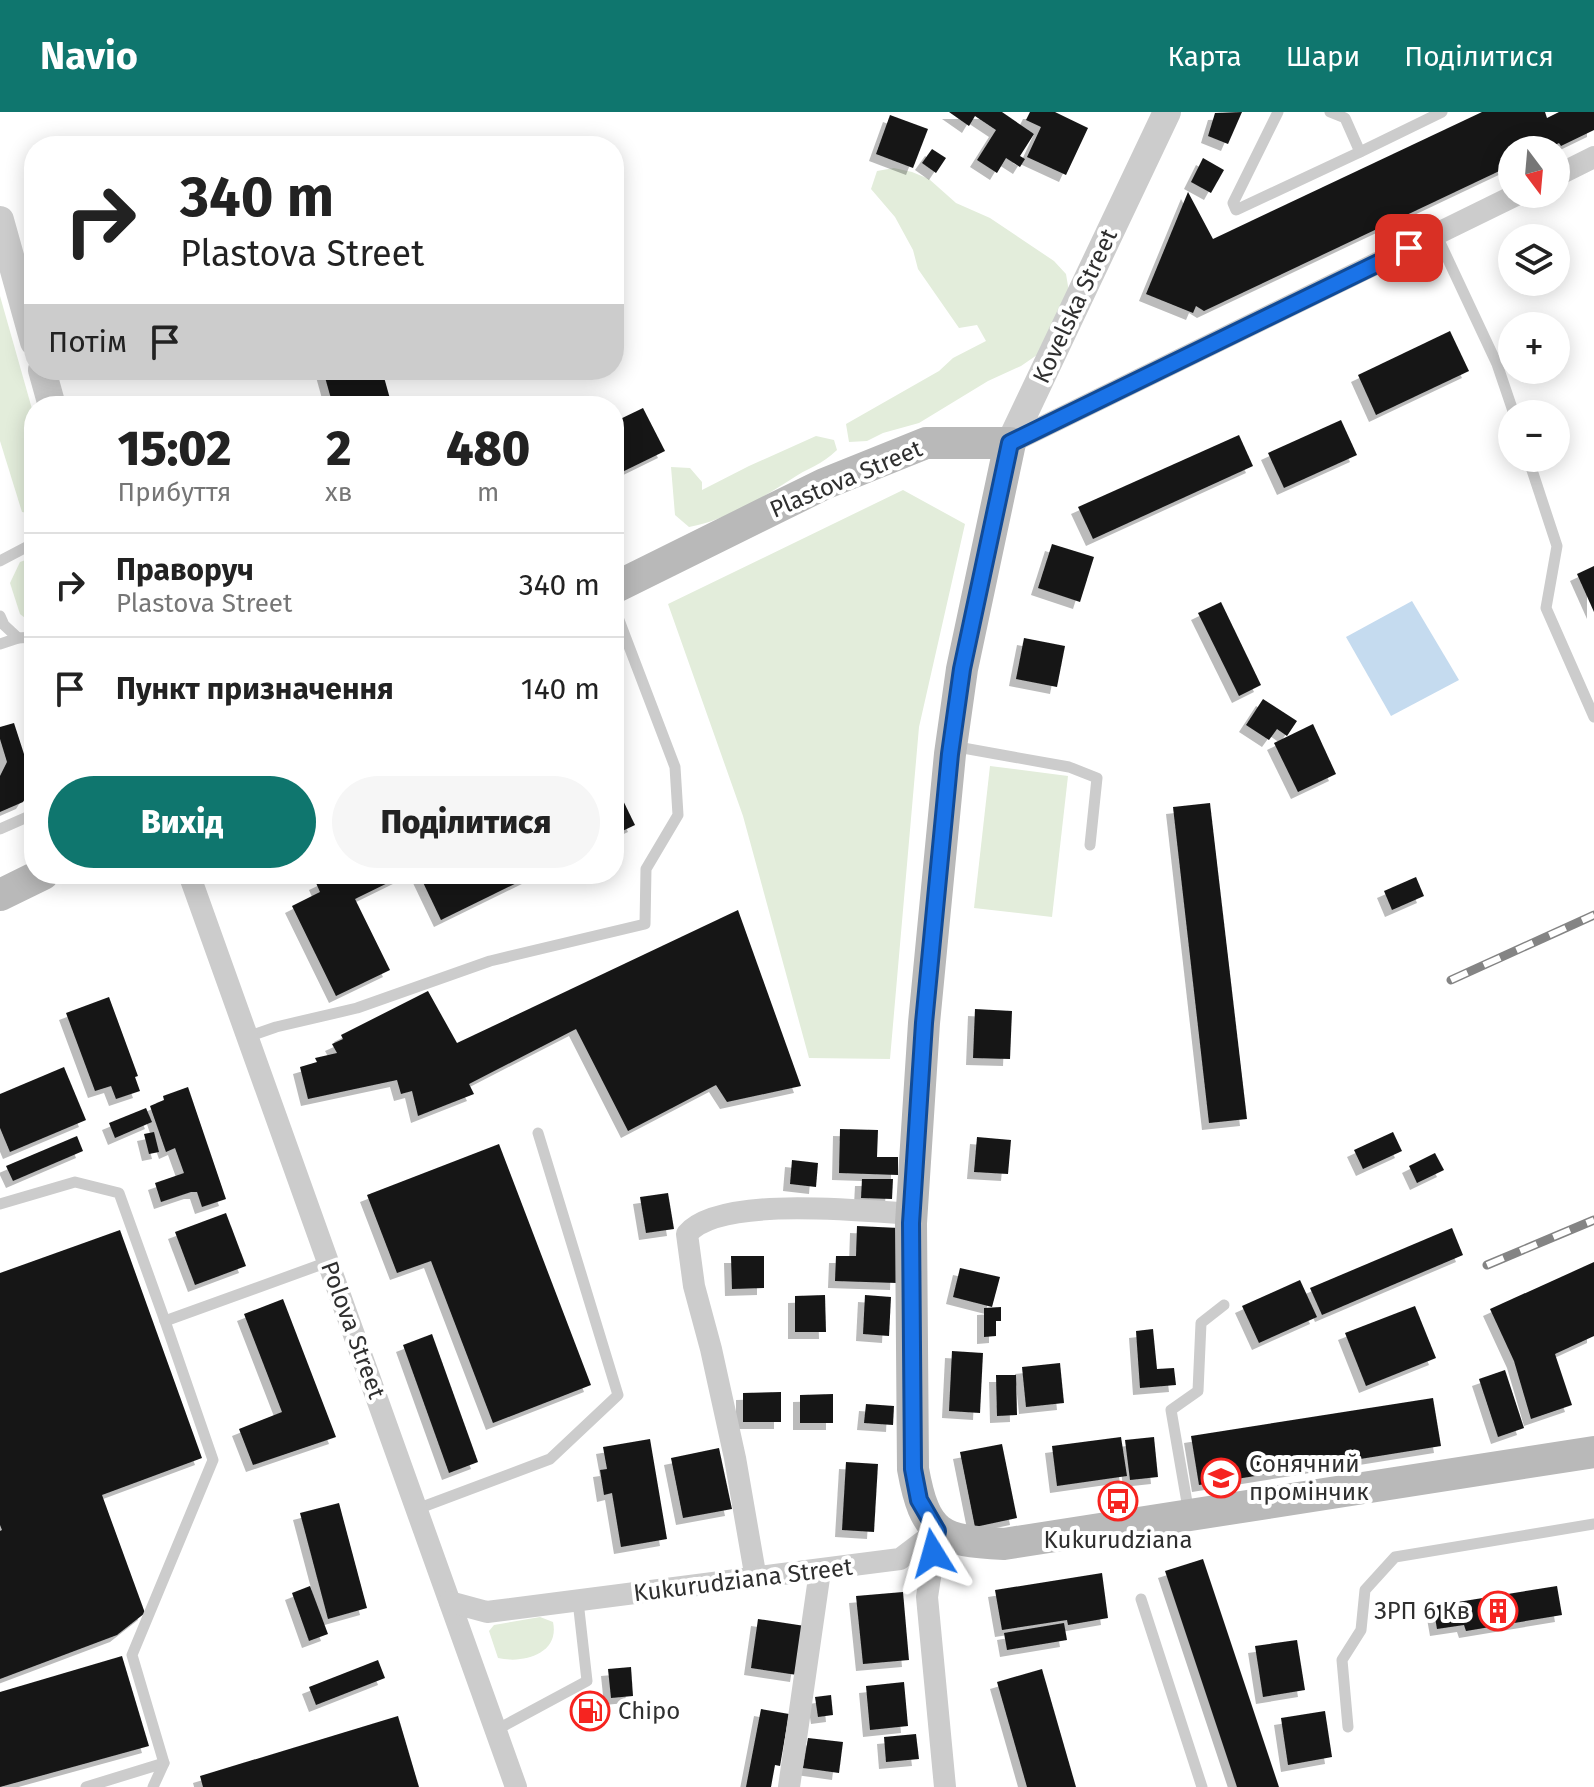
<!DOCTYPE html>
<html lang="uk">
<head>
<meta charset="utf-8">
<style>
	body { margin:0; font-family:"Fira Sans",sans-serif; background:#f6f6f6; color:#222; height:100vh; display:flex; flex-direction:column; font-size:30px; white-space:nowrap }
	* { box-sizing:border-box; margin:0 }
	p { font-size:26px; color:#767676 }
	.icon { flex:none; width:44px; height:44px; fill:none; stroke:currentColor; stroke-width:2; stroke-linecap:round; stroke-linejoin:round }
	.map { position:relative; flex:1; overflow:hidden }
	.panel { position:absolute; left:24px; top:284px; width:600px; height:488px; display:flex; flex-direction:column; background:#fff; border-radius:32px; box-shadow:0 4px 20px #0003 }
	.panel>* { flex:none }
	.top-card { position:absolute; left:24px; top:24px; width:600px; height:244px; border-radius:32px; box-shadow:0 4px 20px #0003; background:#fff; color:#222; overflow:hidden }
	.needle { width:52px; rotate:164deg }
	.fabs { position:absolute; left:1498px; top:24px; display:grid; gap:16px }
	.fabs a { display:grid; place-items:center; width:72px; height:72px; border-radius:50%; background:#fff; box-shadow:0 4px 20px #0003; font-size:40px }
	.pin { position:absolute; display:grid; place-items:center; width:68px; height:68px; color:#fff; margin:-34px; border-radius:16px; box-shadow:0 4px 12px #0006 }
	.me { position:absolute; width:88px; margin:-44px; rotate:352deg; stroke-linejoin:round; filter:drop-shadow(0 0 6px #0008) }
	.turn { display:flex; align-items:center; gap:28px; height:168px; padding:0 24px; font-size:36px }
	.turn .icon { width:104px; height:104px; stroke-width:2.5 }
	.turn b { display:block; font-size:56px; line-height:68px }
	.then { display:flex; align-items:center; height:76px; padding:0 24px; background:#0003; gap:16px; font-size:30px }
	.eta { display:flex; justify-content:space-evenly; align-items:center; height:136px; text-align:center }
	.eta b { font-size:48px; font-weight:800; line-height:56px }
	.action { display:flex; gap:16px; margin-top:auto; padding:16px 24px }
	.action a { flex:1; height:92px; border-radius:48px; background:#0f766e; color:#fff; font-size:32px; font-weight:800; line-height:92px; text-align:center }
	.action a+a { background:#f6f6f6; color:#222 }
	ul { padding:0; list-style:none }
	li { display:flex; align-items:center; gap:24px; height:104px; padding:0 24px; border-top:2px solid #e0e0e0 }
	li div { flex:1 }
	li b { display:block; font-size:30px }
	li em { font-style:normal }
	header { display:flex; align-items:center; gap:48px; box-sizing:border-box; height:112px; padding:0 40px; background:#0f766e; color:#fff }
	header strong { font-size:38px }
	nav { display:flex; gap:44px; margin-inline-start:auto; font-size:28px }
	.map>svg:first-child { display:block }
	.green { fill:#e3eddb }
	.water { fill:#c5dbef }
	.building { fill:#161616; filter:url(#shadow) }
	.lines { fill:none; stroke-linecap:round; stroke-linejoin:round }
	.service { stroke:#ccc; stroke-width:11 }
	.minor { stroke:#ccc; stroke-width:22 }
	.tertiary { stroke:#ccc; stroke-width:28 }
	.secondary { stroke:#b9b9b9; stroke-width:32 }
	.rail-casing { stroke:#848484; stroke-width:9 }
	.rail { stroke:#fff; stroke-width:6; stroke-dasharray:18; stroke-linecap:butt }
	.route-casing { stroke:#114b97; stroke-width:20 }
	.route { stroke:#1a73e8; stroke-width:14 }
	.labels { text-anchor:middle; stroke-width:8; stroke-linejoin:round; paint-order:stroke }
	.street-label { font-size:24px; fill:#2f2f2f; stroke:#fff }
	.poi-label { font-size:24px; fill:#2f2f2f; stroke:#fff; text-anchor:start }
</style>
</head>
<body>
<header>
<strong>Navio</strong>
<nav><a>Карта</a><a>Шари</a><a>Поділитися</a></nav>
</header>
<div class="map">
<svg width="1594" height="1675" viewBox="0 0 1594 1675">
	<defs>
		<filter id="shadow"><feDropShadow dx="-7" dy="7" stdDeviation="0" flood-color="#0004"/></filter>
	</defs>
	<rect width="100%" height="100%" fill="#fff"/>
	<!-- green -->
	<g class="green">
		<polygon points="894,56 912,60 929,67 956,91 990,106 1054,149 1066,162 1069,180 1037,243 1021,254 988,269 919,311 883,321 867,329 849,330 846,312 939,259 953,246 986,229 977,213 959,216 918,157 913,138 895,105 871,77 877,59"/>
		<polygon points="0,184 34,304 34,402 22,400 0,329"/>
		<path d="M816,324l18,4 3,10c-15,15 -30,18 -47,30 -31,20 -64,40 -101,47l-14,-12 -4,-48 19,1 12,14v8l47,-24z"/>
		<polygon points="903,378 965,412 919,615 890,947 809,946 743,704 668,492"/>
		<polygon points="34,445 34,513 20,502 10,471 20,450"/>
		<polygon points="990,654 1068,664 1052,805 974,796"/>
		<path d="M540,1505l13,5c7,32 -30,42 -55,36l-9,-27 5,-6z"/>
	</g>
	<!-- water -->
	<polygon class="water" points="1412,489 1459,568 1391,604 1346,525"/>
	<!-- building -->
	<g class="building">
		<polygon points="949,0 1002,0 1034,22 1020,44 1025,47 1020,55 1006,46 997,61 977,48 996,18 975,4 969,14"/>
		<polygon points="1030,0 1055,0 1088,16 1066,63 1027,45 1041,15 1026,8"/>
		<polygon points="1242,0 1228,32 1208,24 1215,1"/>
		<polygon points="1482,0 1545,0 1547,6 1559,0 1594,0 1594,18 1561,34 1559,31 1544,38 1512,38 1512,53 1204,199 1196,194 1193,201 1146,182 1188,80 1213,127"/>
		<polygon points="890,3 928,17 913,56 876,42"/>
		<polygon points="932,37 946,46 936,61 922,51"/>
		<polygon points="1203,46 1224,58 1211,81 1191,70"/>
		<polygon points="1450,219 1469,259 1376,303 1358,263"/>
		<polygon points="323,258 382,258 392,294 333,294"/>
		<polygon points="643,296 665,339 614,364 614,310"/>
		<polygon points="1341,308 1357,343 1284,376 1268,341"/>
		<polygon points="1239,323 1253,354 1093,427 1078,395"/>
		<polygon points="1052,432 1094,445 1080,490 1038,476"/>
		<polygon points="1594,454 1594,500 1577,462"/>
		<polygon points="1221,490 1261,573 1239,584 1198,501"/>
		<polygon points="1024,526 1065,534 1057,575 1016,567"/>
		<polygon points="1263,587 1297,609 1287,624 1277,617 1269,628 1246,613"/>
		<polygon points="14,611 34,673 23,690 0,700 0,664 7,650 0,627 0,615"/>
		<polygon points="1313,612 1336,662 1298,680 1274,631"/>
		<polygon points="614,670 635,713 614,723"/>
		<polygon points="1210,691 1247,1007 1209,1011 1173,695"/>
		<polygon points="335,762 406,762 355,787 390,858 336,884 292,794 320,780 316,771"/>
		<polygon points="419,762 535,762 441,808"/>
		<polygon points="1416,765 1424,784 1392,798 1384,779"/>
		<polygon points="738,798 801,974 727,990 716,973 628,1019 576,917 469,972 474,982 418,1004 412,979 401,982 397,968 308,987 300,955 317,950 315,946 337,941 332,932 343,927 341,923 428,879 457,931"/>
		<polygon points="109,885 138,964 135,965 140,979 116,987 111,974 95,979 66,901"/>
		<polygon points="975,897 1012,899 1010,947 973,946"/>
		<polygon points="64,955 86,1008 10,1040 0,1016 0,982"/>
		<polygon points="188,975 226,1087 202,1095 197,1080 191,1080 161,1090 155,1071 184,1061 175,1036 166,1040 150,994 164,988 163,984"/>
		<polygon points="146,996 152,1010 115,1026 109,1011"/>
		<polygon points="840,1017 878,1018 877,1045 898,1045 898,1063 839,1061"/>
		<polygon points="154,1020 159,1040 149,1042 144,1022"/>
		<polygon points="1393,1020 1402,1039 1363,1057 1354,1038"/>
		<polygon points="77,1024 83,1039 13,1069 6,1054"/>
		<polygon points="977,1025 1011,1028 1008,1062 974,1060"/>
		<polygon points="499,1032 591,1273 493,1311 431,1149 397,1161 367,1083"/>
		<polygon points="1435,1041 1444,1058 1417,1071 1409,1054"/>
		<polygon points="792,1048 818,1051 816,1075 790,1072"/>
		<polygon points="862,1067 893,1067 892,1087 861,1086"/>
		<polygon points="668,1081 674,1117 646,1121 640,1085"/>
		<polygon points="226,1101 246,1154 195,1173 175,1120"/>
		<polygon points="857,1114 899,1116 897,1171 835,1169 836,1144 856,1144"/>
		<polygon points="1452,1116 1463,1143 1322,1203 1310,1176"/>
		<polygon points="120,1118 202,1346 102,1383 145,1501 117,1523 0,1567 0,1419 2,1418 0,1413 0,1161"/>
		<polygon points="731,1144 764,1144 764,1176 732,1177"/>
		<polygon points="1594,1150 1594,1224 1555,1242 1572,1293 1531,1307 1514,1249 1490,1197"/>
		<polygon points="960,1156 1000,1165 992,1195 953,1185"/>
		<polygon points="1300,1168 1317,1205 1259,1231 1242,1194"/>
		<polygon points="825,1183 826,1220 795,1220 795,1184"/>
		<polygon points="865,1183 891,1185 889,1224 863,1222"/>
		<polygon points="283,1187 336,1325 253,1353 239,1317 282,1300 244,1202"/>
		<polygon points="1415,1194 1436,1246 1366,1274 1345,1221"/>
		<polygon points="1001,1195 1001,1209 996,1209 996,1224 984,1225 984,1196"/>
		<polygon points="1153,1217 1157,1257 1174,1256 1176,1273 1140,1276 1136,1219"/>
		<polygon points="432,1222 478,1350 449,1361 403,1233"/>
		<polygon points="952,1239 983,1241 980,1301 949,1299"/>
		<polygon points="1060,1251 1064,1291 1026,1295 1022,1255"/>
		<polygon points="1505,1258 1524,1316 1498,1325 1479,1267"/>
		<polygon points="996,1263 1016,1263 1017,1303 997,1304"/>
		<polygon points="781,1280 781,1310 743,1310 743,1281"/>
		<polygon points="833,1282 833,1311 800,1311 800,1283"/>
		<polygon points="1433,1286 1441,1334 1199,1373 1191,1324"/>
		<polygon points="866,1292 894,1294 893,1313 864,1311"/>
		<polygon points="1121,1325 1127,1364 1057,1374 1052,1334"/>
		<polygon points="1154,1325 1158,1365 1130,1368 1125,1328"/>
		<polygon points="650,1327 667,1427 621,1435 612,1381 604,1383 600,1358 607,1357 603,1335"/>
		<polygon points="1002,1332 1017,1406 975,1415 960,1340"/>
		<polygon points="719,1336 732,1397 683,1406 671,1346"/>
		<polygon points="846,1350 878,1352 874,1420 842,1418"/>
		<polygon points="339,1391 367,1496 328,1507 300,1401"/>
		<polygon points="1203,1447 1279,1675 1237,1675 1165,1459"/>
		<polygon points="1102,1461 1108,1506 1068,1513 1067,1508 1002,1518 995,1478"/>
		<polygon points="310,1474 328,1522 309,1529 292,1481"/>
		<polygon points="1557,1474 1562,1503 1466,1519 1464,1513 1437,1517 1433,1494"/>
		<polygon points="903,1480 909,1548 863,1552 856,1484"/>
		<polygon points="758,1507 805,1514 797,1563 751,1556"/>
		<polygon points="1064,1511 1067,1528 1007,1538 1004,1521"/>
		<polygon points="1297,1528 1305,1578 1263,1585 1255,1534"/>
		<polygon points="122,1544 149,1634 0,1675 0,1580"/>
		<polygon points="378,1548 385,1566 316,1593 309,1575"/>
		<polygon points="631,1555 633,1584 611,1586 608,1557"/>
		<polygon points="1042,1557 1076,1675 1027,1675 997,1570"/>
		<polygon points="904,1570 908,1614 870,1618 866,1574"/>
		<polygon points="831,1583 833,1603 818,1605 815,1585"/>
		<polygon points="761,1597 789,1602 780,1654 775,1653 771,1675 746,1675"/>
		<polygon points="1325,1599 1332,1645 1288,1653 1281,1606"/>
		<polygon points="398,1604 419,1675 203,1675 200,1664"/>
		<polygon points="916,1622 919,1647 886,1650 884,1625"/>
		<polygon points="808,1626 843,1630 839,1661 803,1656"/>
	</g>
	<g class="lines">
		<!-- service -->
		<g class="service">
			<polyline points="1278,0 1233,91 1236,98 1360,40"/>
			<polyline points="1330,0 1345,6 1360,40 1442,0"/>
			<polyline points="1436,122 1497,252 1514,302"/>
			<polyline points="1528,346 1557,434 1546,496 1594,605"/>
			<polyline points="0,449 34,431"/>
			<polyline points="0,504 4,513 18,526"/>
			<polyline points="0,532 18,526 34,525"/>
			<polyline points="952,634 1069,655 1097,666 1090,733"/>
			<polyline points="0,717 34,702"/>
			<polyline points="247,925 276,915 357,896 490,849 645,812 646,757 678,703 675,655 614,495"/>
			<polyline points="0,1092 75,1070 119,1081 165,1209"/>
			<polyline points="417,1397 550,1347 618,1283 538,1021"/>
			<polyline points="1189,1402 1171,1298 1198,1279 1201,1211 1224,1193"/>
			<polyline points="1141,1487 1202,1675"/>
			<polyline points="1348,1615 1342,1548 1361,1518 1365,1478 1395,1445 1594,1412"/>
			<polyline points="496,1618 587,1569 578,1489"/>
			<polyline points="86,1675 164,1651"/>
			<polyline points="153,1675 164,1651 132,1543 213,1348 165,1209 328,1150"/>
		</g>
		<!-- minor -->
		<g class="minor">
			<polyline points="1556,64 1594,45"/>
			<polyline points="1010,331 1518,82"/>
			<polyline points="189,762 516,1675"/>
			<polyline points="937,1419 927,1485 945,1675"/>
			<path d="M756,1467l-21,-121 -24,-109 -17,-63 -7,-52c32,-39 176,-23 225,-20"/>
			<polyline points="450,1490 487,1500 900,1447 937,1419"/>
			<polyline points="789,1675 820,1459"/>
		</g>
		<!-- tertiary -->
		<g class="tertiary">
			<polyline points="0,108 34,230"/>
			<polyline points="42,258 52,294"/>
			<polyline points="1010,331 1167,0"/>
		</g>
		<!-- secondary -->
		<g class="secondary">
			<path d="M614,476l210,-104 102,-41h84l-48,226 -12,85 -26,269 -13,200 2,246c12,66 27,72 91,75l590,-92"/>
			<polyline points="0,783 43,762"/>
		</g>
		<defs>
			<g id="rail">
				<polyline points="1451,868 1594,803"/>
				<polyline points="1487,1153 1594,1108"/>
			</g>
		</defs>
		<!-- rail casing -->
		<use href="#rail" class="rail-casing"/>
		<!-- rail -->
		<use href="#rail" class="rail"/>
	</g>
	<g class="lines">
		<defs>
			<polyline id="route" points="933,1441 937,1419 919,1388 913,1357 911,1111 924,911 950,642 962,557 1010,331 1409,136"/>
		</defs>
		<!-- route casing -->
		<use href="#route" class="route-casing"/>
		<!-- route -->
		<use href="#route" class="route"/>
	</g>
	<!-- icons -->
	<defs>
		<symbol id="school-ring" viewBox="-11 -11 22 22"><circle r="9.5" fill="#fff" stroke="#f62420" stroke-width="1.5"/><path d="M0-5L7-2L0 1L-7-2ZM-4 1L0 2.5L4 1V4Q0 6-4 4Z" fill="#f62420"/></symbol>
		<symbol id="bus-ring" viewBox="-11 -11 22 22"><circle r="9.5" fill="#fff" stroke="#f62420" stroke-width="1.5"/><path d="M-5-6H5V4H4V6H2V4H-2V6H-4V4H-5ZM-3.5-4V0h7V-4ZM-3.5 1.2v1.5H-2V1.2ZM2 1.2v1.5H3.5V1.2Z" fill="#f62420"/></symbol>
		<symbol id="building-ring" viewBox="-11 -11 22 22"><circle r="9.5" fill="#fff" stroke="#f62420" stroke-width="1.5"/><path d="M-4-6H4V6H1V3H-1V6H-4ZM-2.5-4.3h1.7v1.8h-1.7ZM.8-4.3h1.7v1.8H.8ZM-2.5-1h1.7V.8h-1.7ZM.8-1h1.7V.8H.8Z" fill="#f62420"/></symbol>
		<symbol id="fuel-ring" viewBox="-11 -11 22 22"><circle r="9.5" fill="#fff" stroke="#f62420" stroke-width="1.5"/><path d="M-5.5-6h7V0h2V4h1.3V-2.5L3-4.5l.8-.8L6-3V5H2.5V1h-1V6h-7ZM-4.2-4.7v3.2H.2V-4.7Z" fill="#f62420"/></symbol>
	</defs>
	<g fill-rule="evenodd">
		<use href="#school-ring" x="1199" y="1344" width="44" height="44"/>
		<use href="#bus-ring" x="1096" y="1367" width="44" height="44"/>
		<use href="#building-ring" x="1476" y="1477" width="44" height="44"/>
		<use href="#fuel-ring" x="568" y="1577" width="44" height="44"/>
	</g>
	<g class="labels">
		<!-- street labels -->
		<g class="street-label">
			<text transform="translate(1075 194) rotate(-65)" y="8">Kovelska Street</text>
			<text transform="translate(846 367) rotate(-23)" y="8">Plastova Street</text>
			<text transform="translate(353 1218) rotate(70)" y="8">Polova Street</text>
			<text transform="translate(743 1468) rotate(-7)" y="8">Kukurudziana Street</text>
		</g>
		<!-- poi labels -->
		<g class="poi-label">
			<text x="1249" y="1360">Сонячний<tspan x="1249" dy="28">промінчик</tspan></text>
			<text x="1118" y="1436" text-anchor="middle">Kukurudziana</text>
			<text x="1470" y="1507" text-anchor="end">ЗРП 6 Кв</text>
			<text x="618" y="1607">Chipo</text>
		</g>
	</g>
</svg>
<div class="fabs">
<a><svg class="needle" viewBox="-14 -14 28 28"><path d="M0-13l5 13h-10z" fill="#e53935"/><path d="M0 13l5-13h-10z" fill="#767676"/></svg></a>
<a><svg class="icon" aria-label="layers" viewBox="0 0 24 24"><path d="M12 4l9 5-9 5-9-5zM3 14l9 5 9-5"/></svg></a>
<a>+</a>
<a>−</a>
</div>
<div class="pin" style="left:1409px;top:136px;background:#d93025"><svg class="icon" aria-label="arrive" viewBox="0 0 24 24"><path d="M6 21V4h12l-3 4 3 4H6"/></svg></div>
<svg class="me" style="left:933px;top:1441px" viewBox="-20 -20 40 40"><path d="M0-17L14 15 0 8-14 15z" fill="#1a73e8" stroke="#fff" stroke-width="4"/></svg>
<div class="top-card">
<div class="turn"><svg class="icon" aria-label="right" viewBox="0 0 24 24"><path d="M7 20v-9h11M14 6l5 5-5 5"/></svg><div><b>340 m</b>Plastova Street</div></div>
<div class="then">Потім<svg class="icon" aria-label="arrive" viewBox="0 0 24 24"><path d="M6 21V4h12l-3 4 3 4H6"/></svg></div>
</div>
<section class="panel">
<div class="eta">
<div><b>15:02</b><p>Прибуття</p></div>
<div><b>2</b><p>хв</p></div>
<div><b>480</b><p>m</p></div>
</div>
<ul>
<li><svg class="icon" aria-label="right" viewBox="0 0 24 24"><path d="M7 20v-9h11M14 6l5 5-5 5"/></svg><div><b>Праворуч</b><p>Plastova Street</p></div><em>340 m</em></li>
<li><svg class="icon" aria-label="arrive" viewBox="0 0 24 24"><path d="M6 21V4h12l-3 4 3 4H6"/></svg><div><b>Пункт призначення</b></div><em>140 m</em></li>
</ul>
<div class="action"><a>Вихід</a><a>Поділитися</a></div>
</section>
</div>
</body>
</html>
